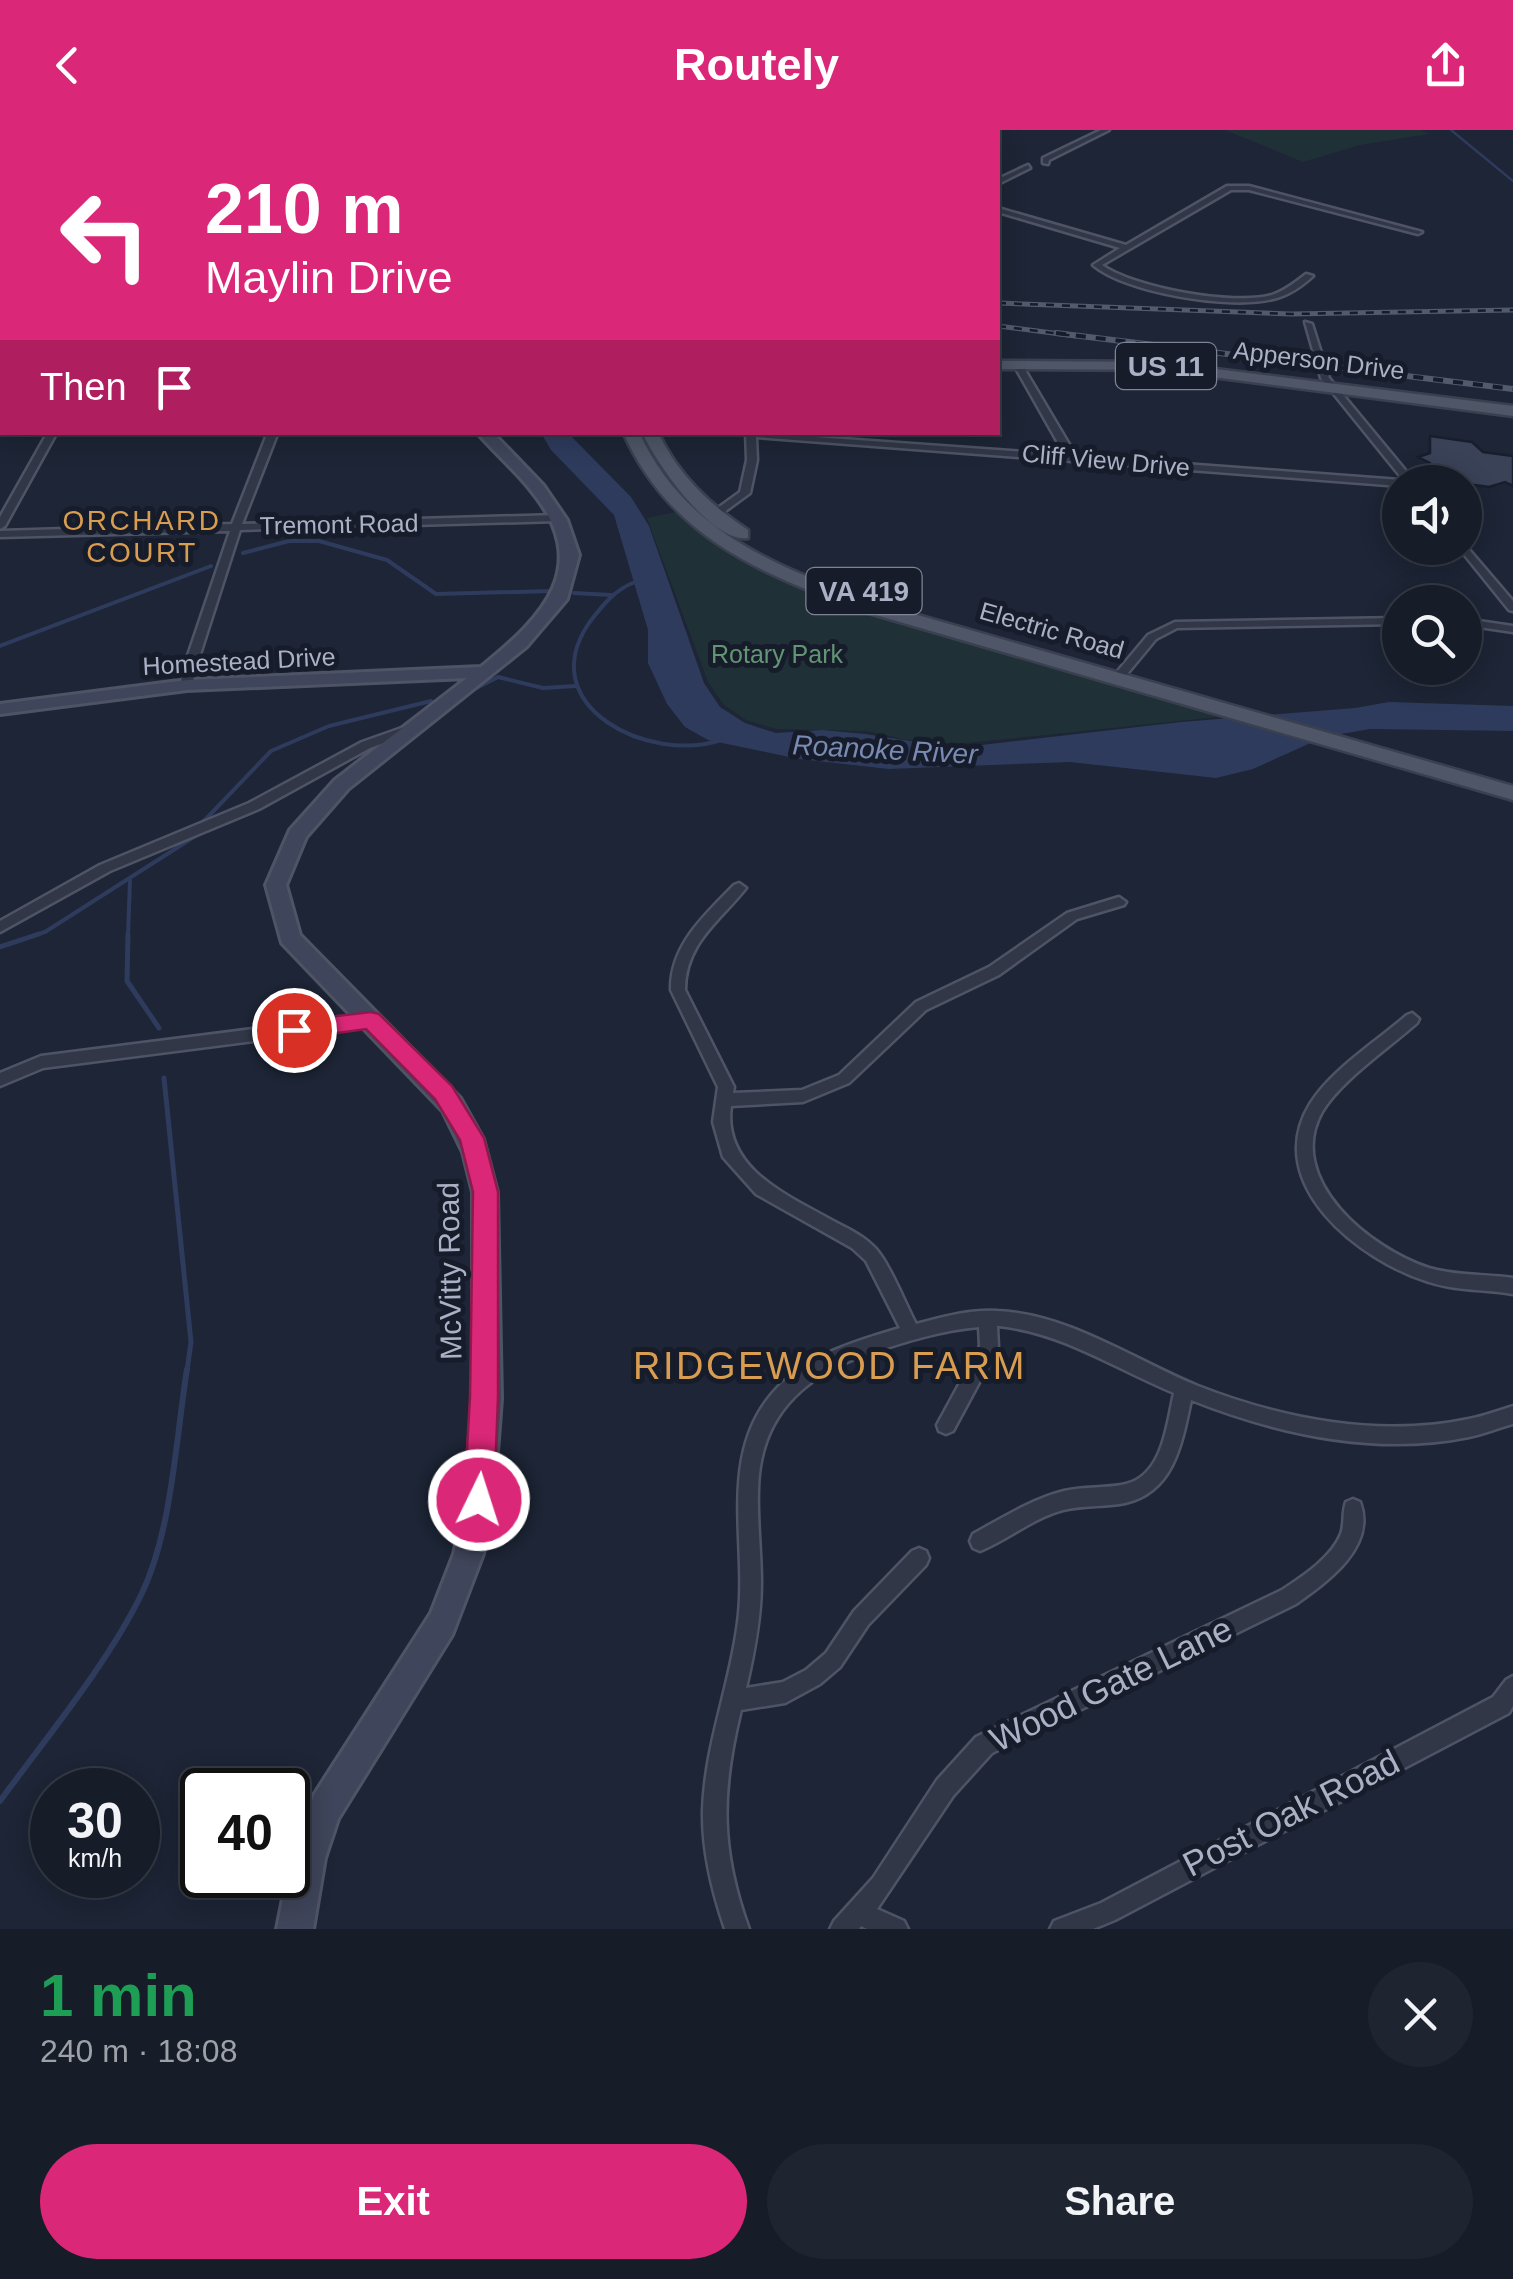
<!DOCTYPE html>
<html lang="en">
<head>
<meta charset="utf-8">
<style>
	body { margin:0; font-family:Helvetica,sans-serif; background:#1f2530; color:#f1f3f6; height:100vh; display:flex; flex-direction:column; font-size:38px; white-space:nowrap }
	* { box-sizing:border-box; margin:0 }
	p { font-size:32px; color:#9ea1a8 }
	.icon { flex:none; width:55px; height:55px; fill:none; stroke:currentColor; stroke-width:2; stroke-linecap:round; stroke-linejoin:round }
	.map { position:relative; height:1799px; overflow:hidden }
	.panel { display:flex; flex-direction:column; background:#161c28; flex:1 }
	.panel>* { flex:none }
	.hud { position:absolute; left:0px; top:0px; width:1000px; height:305px; box-shadow:0 5px 25px #0003,0 0 0 2px #353a45; background:#db2777; color:#fff; overflow:hidden }
	.fabs { position:absolute; left:1382px; top:335px; display:grid; gap:20px }
	.fabs a { display:grid; place-items:center; width:100px; height:100px; border-radius:50%; background:#161c28; box-shadow:0 5px 25px #0003,0 0 0 2px #353a45; font-size:50px }
	.speed { position:absolute; left:30px; top:1638px; display:flex; gap:20px; font-size:50px; font-weight:700; text-align:center }
	.speed>* { display:grid; place-content:center; width:130px; height:130px; border-radius:50%; background:#161c28; box-shadow:0 5px 25px #0003,0 0 0 2px #353a45; line-height:1 }
	.speed small { font-size:25px; font-weight:400 }
	.speed .limit { border:5px solid #111; border-radius:15px; background:#fff; color:#111 }
	.pin { position:absolute; display:grid; place-items:center; width:85px; height:85px; color:#fff; margin:-42px; border:5px solid #fff; border-radius:50%; box-shadow:0 2px 10px #0007 }
	.me { position:absolute; width:110px; margin:-55px; rotate:4deg; stroke-linejoin:round; filter:drop-shadow(0 0 8px #0008) }
	.turn { display:flex; align-items:center; gap:35px; height:210px; padding:0 40px; font-size:45px }
	.turn .icon { width:130px; height:130px; stroke-width:2.5 }
	.turn b { display:block; font-size:70px; line-height:85px }
	.then { display:flex; align-items:center; height:95px; padding:0 40px; background:#0003; gap:20px; font-size:38px }
	.round { display:grid; place-items:center; flex:none; width:105px; height:105px; border-radius:52px; background:#1f2530 }
	.overview { display:flex; align-items:center; justify-content:space-between; height:170px; padding:0 40px }
	h1 { font-size:60px; font-weight:800; line-height:75px; color:#1e9e55 }
	.action { display:flex; gap:20px; margin-top:auto; padding:20px 40px }
	.action a { flex:1; height:115px; border-radius:60px; background:#db2777; color:#fff; font-size:40px; font-weight:800; line-height:115px; text-align:center }
	.action a+a { background:#1f2530; color:#f1f3f6 }
	header { display:flex; justify-content:space-between; align-items:center; height:130px; padding:0 40px; background:#db2777; color:#fff; font-size:45px; font-weight:800 }
	.map>svg:first-child { display:block }
	.green { fill:#1f3137 }
	.water { fill:#2e3b5c }
	.lines { fill:none; stroke-linecap:round; stroke-linejoin:round }
	.stream-far3 { stroke:#2e3b5c; stroke-width:2.5 }
	.stream-far2 { stroke:#2e3b5c; stroke-width:4 }
	.stream-far1 { stroke:#2e3b5c; stroke-width:5 }
	.stream { stroke:#2e3b5c; stroke-width:6 }
	.building { fill:#394257; stroke:#191e2d; stroke-width:2.5 }
	.street-casing { stroke:#4e5465; stroke-width:5 }
	.secondary-casing { stroke:#4e5465; stroke-width:6 }
	.primary-casing { stroke:#3a4050; stroke-width:5 }
	.street { fill:#313746; fill-rule:evenodd }
	.secondary { fill:#3f455a; fill-rule:evenodd }
	.primary { fill:#4e5667; fill-rule:evenodd }
	.rail-far1-casing { stroke:#525a6e; stroke-width:5 }
	.rail-casing { stroke:#525a6e; stroke-width:6 }
	.rail-far1 { stroke:#171c2b; stroke-width:2.5; stroke-dasharray:8; stroke-linecap:butt }
	.rail { stroke:#171c2b; stroke-width:4; stroke-dasharray:10; stroke-linecap:butt }
	.route { fill:#db2777; stroke:#8e194d; stroke-width:2.5 }
	.labels { text-anchor:middle; stroke-width:10; stroke-linejoin:round; paint-order:stroke }
	.far-street-label { font-size:25px; fill:#aab1c4; stroke:#171c2b }
	.far-park-label { font-size:25px; fill:#629574; stroke:#171c2b }
	.shield { fill:#171c2b; stroke:#7e8496; stroke-width:2.5 }
	.shield-label { font-size:28px; font-weight:bold; fill:#aab1c4 }
	.far-neighbourhood-label { font-size:28px; letter-spacing:2.5px; fill:#d89d51; stroke:#171c2b }
	.far-water-label { font-size:28px; font-style:italic; fill:#798ab3; stroke:#171c2b }
	.street-label { font-size:30px; fill:#aab1c4; stroke:#171c2b }
	.near-street-label { font-size:35px; fill:#aab1c4; stroke:#171c2b }
	.near-neighbourhood-label { font-size:38px; letter-spacing:2.5px; fill:#d89d51; stroke:#171c2b }
</style>
</head>
<body>
<header><svg class="icon" aria-label="back" viewBox="0 0 24 24"><path d="M15 5l-7 7 7 7"/></svg>Routely<svg class="icon" aria-label="share" viewBox="0 0 24 24"><path d="M12 15V3M7 8l5-5 5 5M5 13v7h14v-7"/></svg></header>
<div class="map">
<svg width="1513" height="1799" viewBox="0 0 1513 1799">
	<rect width="100%" height="100%" fill="#1d2536"/>
	<!-- green -->
	<g class="green">
		<polygon points="1225,0 1421,0 1429,4 1360,15 1303,32"/>
		<polygon points="676,382 729,420 859,478 1227,586 957,614 907,610 867,601 776,599 746,590 724,575 708,552 647,388"/>
	</g>
	<!-- water -->
	<polygon class="water" points="541,303 568,303 631,367 649,396 704,553 720,577 745,593 776,603 822,600 865,604 956,618 1181,592 1355,578 1389,572 1513,576 1513,601 1370,599 1324,607 1253,639 1216,648 1070,632 889,639 799,629 708,610 685,597 667,574 648,533 648,500 614,385 551,320"/>
	<g class="lines">
		<!-- stream-far3 -->
		<polyline class="stream-far3" points="1451,0 1513,51"/>
		<!-- stream-far2 -->
		<g class="stream-far2">
			<polyline points="243,423 289,411 319,411 387,430 436,464 553,461"/>
			<path d="M635,452c-21,8 -33,24 -46,41 -57,84 61,141 132,117"/>
			<polyline points="574,463 611,465"/>
			<polyline points="0,516 211,436"/>
			<polyline points="469,562 498,547 543,558 576,556"/>
			<polyline points="203,692 271,621 329,596 431,571"/>
			<polyline points="32,806 45,802 197,705"/>
			<polyline points="128,806 130,750"/>
		</g>
		<!-- stream-far1 -->
		<g class="stream-far1">
			<polyline points="128,804 127,851 159,898"/>
			<polyline points="0,817 39,804"/>
			<polyline points="164,948 191,1212 187,1241"/>
		</g>
		<!-- stream -->
		<path class="stream" d="M0,1671c46,-63 109,-139 142,-208 30,-63 34,-155 45,-224"/>
	</g>
	<!-- building -->
	<polygon class="building" points="1430,306 1472,312 1483,322 1513,326 1513,356 1505,352 1489,357 1431,349 1430,333 1418,327 1430,323"/>
	<g class="lines">
		<defs>
			<g id="street">
				<polygon points="799,0 805,0 806,2 800,2"/>
				<polygon points="1101,0 1109,0 1049,30 1048,34 1043,33 1043,28"/>
				<polygon points="1028,35 1030,38 998,54 998,49"/>
				<path d="M1227,56h22l173,46 -4,2 -169,-44h-18l-129,75c32,23 132,41 170,30 12,-4 24,-13 34,-21l7,2c-11,10 -25,20 -40,23 -42,11 -147,-6 -180,-34l27,-17 -122,-36v-4l128,37z"/>
				<rect x="0" y="173" width="2" height="4"/>
				<polygon points="1305,192 1312,194 1329,248 1415,352 1405,352 1321,248"/>
				<polygon points="1018,232 1022,235 1076,326 1400,350 1405,352 1400,352 1400,356 756,307 757,330 750,363 720,385 711,383 740,362 747,330 746,302 1065,325 1014,235"/>
				<polygon points="48,302 57,302 5,396 0,399 0,387"/>
				<polygon points="268,302 278,302 242,394 558,385 563,388 558,391 240,400 194,543 193,555 187,559 181,555 182,543 230,401 0,407 0,401 232,394"/>
				<polygon points="1465,415 1513,471 1513,481 1509,480 1459,418 1465,418"/>
				<polygon points="1400,488 1400,494 1177,498 1156,509 1122,550 1118,552 1112,548 1148,505 1175,492"/>
				<polygon points="1465,489 1513,496 1513,502 1465,495"/>
				<polygon points="413,594 417,595 417,601 370,618 259,679 110,741 0,802 0,791 100,735 249,673 362,612"/>
				<path d="M739,753l7,5c-26,33 -61,55 -61,102l49,97 -1,6 69,-3 37,-15 77,-73 73,-35 78,-54 52,-16 7,5 -2,3 -47,14 -78,56 -73,35 -77,73 -46,19 -72,4c-9,64 60,91 106,117 14,7 28,14 39,26 14,16 29,54 40,75 27,-7 54,-15 82,-13 71,3 136,49 200,75 84,33 182,52 271,33 15,-3 29,-8 44,-13v18c-15,4 -29,10 -44,13 -93,19 -192,-3 -278,-37 -9,43 -17,92 -66,103 -20,4 -42,2 -62,7 -30,8 -54,29 -83,41l-7,-3 -3,-7 3,-7c29,-16 59,-35 91,-43 20,-5 42,-2 62,-7 37,-9 41,-60 48,-91 -58,-24 -111,-60 -175,-67h-2l1,21 -3,6 -42,78 -7,3 -7,-3 -2,-6 43,-79 -1,-19c-37,3 -75,15 -111,27 -67,23 -109,64 -110,137 -1,31 3,61 3,92 0,36 -7,71 -15,105l37,-6 23,-12 20,-17 28,-42 58,-60 7,-3 7,3 3,7 -3,7 -58,60 -28,42 -20,17 -35,19 -44,7c-20,82 -21,139 8,219h-24c-13,-38 -23,-79 -22,-119 2,-65 27,-124 35,-188 10,-74 -19,-158 29,-222 31,-42 85,-58 133,-72l-34,-67 -14,-13 -96,-54 -33,-37 -10,-35 5,-35 -47,-97c-1,-45 34,-75 63,-105z"/>
				<path d="M1412,883l7,6 -2,4c-27,24 -77,58 -95,89 -38,68 49,137 107,156 27,8 57,6 84,10v16c-28,-5 -57,-3 -84,-12 -69,-21 -168,-98 -119,-178 21,-34 67,-63 97,-89z"/>
				<polygon points="371,884 378,890 371,896 43,938 0,956 0,943 41,926"/>
				<path d="M1353,1369l7,3c17,45 -33,80 -64,102l-304,149 -39,43 -76,113 27,12 4,8h-41l-6,-3 -2,3h-29l4,-8 39,-43 64,-98 39,-43 306,-147c21,-14 49,-32 59,-56 4,-11 1,-21 5,-32z"/>
				<polygon points="1513,1546 1513,1576 1509,1583 1115,1790 1093,1799 1050,1799 1054,1791 1101,1773 1493,1567 1506,1550"/>
			</g>
			<g id="secondary">
				<polygon points="0,22 2,23 2,29 0,29"/>
				<rect x="0" y="117" width="2" height="6"/>
				<path d="M477,302h15l51,53 24,35 12,35 -12,44 -41,48 -178,142 -42,48 -20,48 14,50 160,163 23,41 14,53 4,207 -8,107 -10,48 -31,81 -114,184 -13,39 -12,71h-36l14,-71 23,-63 117,-182 23,-59 10,-48 9,-107v-207l-10,-40 -20,-41 -161,-168 -16,-58 24,-55 45,-50 132,-102 -280,12 -187,24v-10l187,-24 294,-13c63,-51 113,-101 49,-178 -16,-20 -36,-37 -53,-57z"/>
			</g>
			<g id="primary">
				<polygon points="684,0 696,0 696,2 685,2"/>
				<polygon points="998,231 1159,232 1513,276 1513,286 1159,240 998,239"/>
				<polygon points="0,255 2,256 2,264 0,265"/>
				<path d="M623,302h16c46,101 139,135 237,171l637,183v14l-651,-189c-101,-38 -192,-73 -239,-179z"/>
				<path d="M642,302h16c20,43 52,73 90,98v8c-37,5 -92,-75 -106,-106z"/>
			</g>
		</defs>
		<!-- street casing -->
		<use href="#street" class="street-casing"/>
		<!-- secondary casing -->
		<use href="#secondary" class="secondary-casing"/>
		<!-- primary casing -->
		<use href="#primary" class="primary-casing"/>
		<!-- street -->
		<use href="#street" class="street"/>
		<!-- secondary -->
		<use href="#secondary" class="secondary"/>
		<!-- primary -->
		<use href="#primary" class="primary"/>
		<defs>
			<g id="rail-far1">
				<polyline points="361,2 365,0"/>
				<polyline points="998,173 1291,184 1513,180"/>
				<polyline points="998,196 1076,206"/>
			</g>
			<polyline id="rail" points="1056,203 1513,259"/>
		</defs>
		<!-- rail-far1 casing -->
		<use href="#rail-far1" class="rail-far1-casing"/>
		<!-- rail casing -->
		<use href="#rail" class="rail-casing"/>
		<!-- rail-far1 -->
		<use href="#rail-far1" class="rail-far1"/>
		<!-- rail -->
		<use href="#rail" class="rail"/>
	</g>
	<!-- route -->
	<polygon class="route" points="371,882 379,884 452,956 484,1008 498,1062 498,1267 494,1370 489,1381 479,1385 469,1381 464,1370 470,1267 473,1062 460,1010 435,969 366,899 294,909 283,900 294,891"/>
	<g class="labels">
		<!-- far-street labels -->
		<g class="far-street-label">
			<text transform="translate(1319 230) rotate(7)" y="9">Apperson Drive</text>
			<text transform="translate(1106 330) rotate(5)" y="9">Cliff View Drive</text>
			<text transform="translate(339 394) rotate(-1)" y="9">Tremont Road</text>
			<text transform="translate(1052 500) rotate(16)" y="9">Electric Road</text>
			<text transform="translate(239 531) rotate(-3)" y="9">Homestead Drive</text>
		</g>
		<!-- far-park labels -->
		<g class="far-park-label">
			<text x="777" y="533">Rotary Park</text>
		</g>
		<!-- shield labels -->
		<g class="shield">
			<rect x="1116" y="213" width="100" height="46" rx="8"/>
			<rect x="806.5" y="438" width="115" height="46" rx="8"/>
		</g>
		<g class="shield-label">
			<text x="1166" y="246">US 11</text>
			<text x="864" y="471">VA 419</text>
		</g>
		<!-- far-neighbourhood labels -->
		<g class="far-neighbourhood-label">
			<text x="142" y="400">ORCHARD<tspan x="142" dy="32">COURT</tspan></text>
		</g>
		<!-- far-water labels -->
		<g class="far-water-label">
			<text transform="translate(885 619) rotate(3)" y="10">Roanoke River</text>
		</g>
		<!-- street labels -->
		<g class="street-label">
			<text transform="translate(450 1141) rotate(-91)" y="10">McVitty Road</text>
		</g>
		<!-- near-street labels -->
		<g class="near-street-label">
			<text transform="translate(1111 1554) rotate(-26)" y="12">Wood Gate Lane</text>
			<text transform="translate(1291 1683) rotate(-27)" y="12">Post Oak Road</text>
		</g>
		<!-- near-neighbourhood labels -->
		<g class="near-neighbourhood-label">
			<text x="830" y="1249">RIDGEWOOD FARM</text>
		</g>
	</g>
</svg>
<div class="fabs">
<a><svg class="icon" aria-label="sound" viewBox="0 0 24 24"><path d="M4 9h4l5-4v14l-5-4H4zM17 9q2 3 0 6"/></svg></a>
<a><svg class="icon" aria-label="search" viewBox="0 0 24 24"><circle cx="10" cy="10" r="6"/><path d="M15 15l6 6"/></svg></a>
</div>
<div class="speed"><div>30<small>km/h</small></div><div class="limit">40</div></div>
<div class="pin" style="left:294px;top:900px;background:#d93025"><svg class="icon" aria-label="arrive" viewBox="0 0 24 24"><path d="M6 21V4h12l-3 4 3 4H6"/></svg></div>
<svg class="me" style="left:479px;top:1370px" viewBox="-20 -20 40 40"><circle r="17" fill="#db2777" stroke="#fff" stroke-width="3"/><path d="M0-11L8 9 0 5-8 9z" fill="#fff"/></svg>
<div class="hud">
<div class="turn"><svg class="icon" aria-label="left" viewBox="0 0 24 24"><path d="M17 20v-9H6M10 6l-5 5 5 5"/></svg><div><b>210 m</b>Maylin Drive</div></div>
<div class="then">Then<svg class="icon" aria-label="arrive" viewBox="0 0 24 24"><path d="M6 21V4h12l-3 4 3 4H6"/></svg></div>
</div>
</div>
<section class="panel">
<div class="overview"><div><h1>1 min</h1><p>240 m · 18:08</p></div><a class="round"><svg class="icon" aria-label="close" viewBox="0 0 24 24"><path d="M6 6l12 12M18 6L6 18"/></svg></a></div>
<div class="action"><a>Exit</a><a>Share</a></div>
</section>
</body>
</html>
